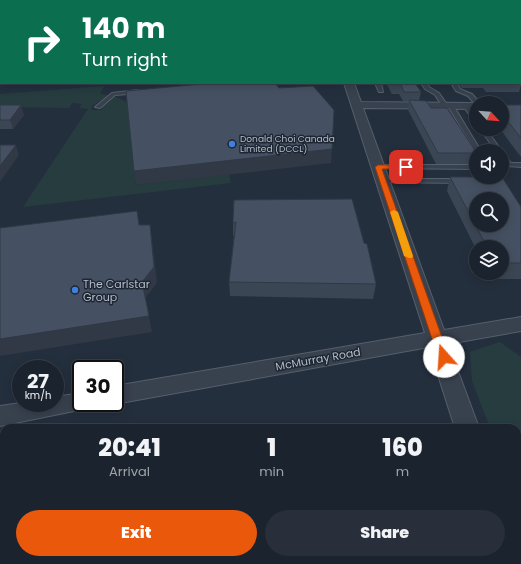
<!DOCTYPE html>
<html lang="en">
<head>
<meta charset="utf-8">
<style>
	body { margin:0; font-family:Poppins,sans-serif; background:#282f3a; color:#f1f3f6; height:100vh; display:flex; flex-direction:column; font-size:15px; white-space:nowrap }
	* { box-sizing:border-box; margin:0 }
	p { font-size:13px; color:#a0a4aa }
	.icon { flex:none; width:22px; height:22px; fill:none; stroke:currentColor; stroke-width:2; stroke-linecap:round; stroke-linejoin:round }
	.map { position:relative; flex:1; overflow:hidden }
	.drawer { position:absolute; left:0px; top:424px; width:521px; height:140px; display:flex; flex-direction:column; background:#1b232e; border-radius:12px 12px 0 0; box-shadow:0 2px 10px #0003,0 0 0 1px #39404a }
	.drawer>* { flex:none }
	.banner { position:absolute; left:0px; top:0px; width:521px; height:84px; box-shadow:0 2px 10px #0003,0 0 0 1px #39404a; background:#0b6e4f; color:#fff; overflow:hidden }
	.needle { width:26px; rotate:116deg }
	.buttons { position:absolute; left:469px; top:96px; display:grid; gap:8px }
	.buttons a { display:grid; place-items:center; width:40px; height:40px; border-radius:50%; background:#1b232e; box-shadow:0 2px 10px #0003,0 0 0 1px #39404a; font-size:20px }
	.speed { position:absolute; left:12px; top:360px; display:flex; gap:8px; font-size:20px; font-weight:700; text-align:center }
	.speed>* { display:grid; place-content:center; width:52px; height:52px; border-radius:50%; background:#1b232e; box-shadow:0 2px 10px #0003,0 0 0 1px #39404a; line-height:1 }
	.speed small { font-size:10px; font-weight:400 }
	.speed .limit { border:2px solid #111; border-radius:6px; background:#fff; color:#111 }
	.pin { position:absolute; display:grid; place-items:center; width:34px; height:34px; color:#fff; margin:-17px; border-radius:8px; box-shadow:0 2px 6px #0006 }
	.me { position:absolute; width:44px; margin:-22px; rotate:341deg; stroke-linejoin:round; filter:drop-shadow(0 0 3px #0008) }
	.turn { display:flex; align-items:center; gap:14px; height:84px; padding:0 16px; font-size:18px }
	.turn .icon { width:52px; height:52px; stroke-width:2.5 }
	.turn b { display:block; font-size:28px; line-height:34px }
	.eta { display:flex; justify-content:space-evenly; align-items:center; height:68px; text-align:center }
	.eta b { font-size:24px; font-weight:800; line-height:28px }
	.button { display:flex; gap:8px; margin-top:auto; padding:8px 16px }
	.button a { flex:1; height:46px; border-radius:24px; background:#ea580c; color:#fff; font-size:16px; font-weight:800; line-height:46px; text-align:center }
	.button a+a { background:#282f3a; color:#f1f3f6 }
	.map>svg:first-child { display:block }
	.green { fill:#263c3f }
	.lines { fill:none; stroke-linecap:round; stroke-linejoin:round }
	.lane-casing { stroke:#565f6c; stroke-width:2 }
	.street-casing { stroke:#565f6c; stroke-width:2 }
	.lane { fill:#38414e; fill-rule:evenodd }
	.street { fill:#38414e; fill-rule:evenodd }
	.wall { fill:#3b4654 }
	.shaded-wall { fill:#303945 }
	.building { fill:#455162; stroke:#303945; fill-rule:evenodd }
	.route { fill:#ea580c; stroke:#983908 }
	.slow { fill:#f59e0b }
	.shop-dot { fill:#3f7fe0; stroke:#1d2633; stroke-width:1.5 }
	.labels { text-anchor:middle; stroke-width:3; stroke-linejoin:round; paint-order:stroke }
	.far-poi-label { font-size:9px; fill:#b4bcc9; stroke:#1d2633; text-anchor:start }
	.poi-label { font-size:11px; fill:#b4bcc9; stroke:#1d2633; text-anchor:start }
	.street-label { font-size:11px; fill:#b4bcc9; stroke:#1d2633 }
</style>
</head>
<body>
<div class="map">
<svg width="521" height="564" viewBox="0 0 521 564">
	<rect width="100%" height="100%" fill="#242f3e"/>
	<!-- green -->
	<g class="green">
		<polygon points="104,86 100,94 109,95 93,105 91,110 102,110 102,104 114,96 128,103 136,185 229,174 231,183 23,207 88,109 79,108 82,104 72,103 69,108 0,107 0,94"/>
		<polygon points="500,342 521,357 521,506 517,496 517,428 490,428 472,381 470,352"/>
	</g>
	<g class="lines">
		<defs>
			<g id="lane">
				<polygon points="446,0 482,0 484,1 444,1"/>
				<rect x="520" y="50" width="1" height="2"/>
				<rect x="520" y="60" width="1" height="2"/>
				<polygon points="375,83 381,83 383,92 379,92"/>
				<polygon points="421,83 427,83 429,87 439,93 448,106 447,107 443,107 435,95 425,89"/>
				<polygon points="451,83 457,83 460,89 472,94 480,103 475,104 468,96 456,91"/>
				<polygon points="138,90 141,92 140,93 115,95 100,108 95,107 112,93"/>
				<polygon points="449,105 453,105 481,151 476,151 476,152 448,106"/>
				<polygon points="464,105 468,105 476,116 476,122 474,121 463,106"/>
				<polygon points="480,129 486,129 501,150 502,151 496,151"/>
				<polygon points="502,153 504,154 511,163 521,163 521,167 507,166 502,160"/>
				<polygon points="378,165 476,165 476,169 376,168 376,166"/>
				<polygon points="383,179 462,179 466,181 462,183 381,182 381,180"/>
				<rect x="341" y="560" width="14" height="4"/>
				<polygon points="408,560 422,560 423,564 409,564"/>
			</g>
			<g id="street">
				<polygon points="194,0 218,0 193,1"/>
				<polygon points="316,0 324,0 325,1 317,1"/>
				<polygon points="441,0 449,0 450,1 442,1"/>
				<rect x="520" y="69" width="1" height="7"/>
				<polygon points="344,83 354,83 361,102 477,103 476,103 476,109 363,108 444,330 521,317 521,331 448,344 479,428 455,428 429,347 115,404 112,403 115,403 115,386 425,333"/>
				<polygon points="81,393 81,403 92,403 89,408 0,426 0,406 21,403 55,403 55,397"/>
				<polygon points="517,548 521,549 521,564 499,564 498,560 517,560"/>
			</g>
		</defs>
		<!-- lane casing -->
		<use href="#lane" class="lane-casing"/>
		<!-- street casing -->
		<use href="#street" class="street-casing"/>
		<!-- lane -->
		<use href="#lane" class="lane"/>
		<!-- street -->
		<use href="#street" class="street"/>
	</g>
	<!-- wall -->
	<g class="wall">
		<polygon points="220,0 252,0 253,1 221,1"/>
		<polygon points="469,0 521,0 521,48 520,47 520,1 469,1"/>
		<polygon points="520,80 521,81 521,85 519,92 486,92 483,88 462,88 458,83 520,83"/>
		<polygon points="386,83 415,83 421,92 419,100 431,108 476,152 476,156 474,164 436,164 408,110 409,101 403,101 399,94 392,94"/>
		<polygon points="0,105 24,115 13,129 0,129"/>
		<polygon points="502,105 521,105 521,157 500,129 502,129"/>
		<polygon points="450,177 521,207 521,279 491,279 488,273 502,273 502,247 476,247 476,249 447,191"/>
		<polygon points="234,200 364,243 376,284 373,299 230,296 229,282 234,236 233,236 233,223"/>
	</g>
	<!-- shaded-wall -->
	<g class="shaded-wall">
		<polygon points="21,105 24,115 13,129 10,120"/>
		<polygon points="16,145 19,155 0,182 0,166"/>
		<polygon points="332,149 331,163 136,185 134,171"/>
		<polygon points="150,225 152,240 157,283 145,298 142,282"/>
		<polygon points="149,316 152,332 0,356 0,339"/>
	</g>
	<!-- building -->
	<g class="building">
		<polygon points="0,0 59,0 59,1 1,1 1,5 0,5"/>
		<polygon points="226,0 252,0 253,1 227,1"/>
		<polygon points="265,0 294,0 296,1 265,1"/>
		<polygon points="350,0 426,0 427,1 351,1"/>
		<polygon points="477,0 521,0 521,37 520,36 520,1 478,1"/>
		<polygon points="212,83 275,83 279,88 313,86 334,110 332,149 134,171 126,91"/>
		<polygon points="392,83 415,83 421,92 404,92 401,85 393,85"/>
		<polygon points="409,100 426,101 431,108 447,108 476,152 476,153 438,153"/>
		<polygon points="0,105 21,105 10,120 0,120"/>
		<polygon points="502,105 521,105 521,138 502,114"/>
		<polygon points="0,145 16,145 0,166"/>
		<path d="M450,177h52l19,30v56h-19v-16h-15zM476,199h26v26h-26z"/>
		<polygon points="352,199 364,243 367,244 376,284 229,282 236,222 233,223 234,200"/>
		<polygon points="137,211 139,225 150,225 154,267 142,282 149,316 0,339 0,228"/>
		<polygon points="0,520 4,520 4,560 318,560 318,564 0,564"/>
	</g>
	<!-- route -->
	<polygon class="route" points="406,165 409,166 409,169 382,169 449,357 447,360 440,360 438,357 375,167 378,165"/>
	<!-- slow -->
	<polygon class="slow" points="394,210 398,212 413,256 412,258 409,258 404,256 390,212"/>
	<!-- markers -->
	<g class="shop-dot">
		<circle cx="232" cy="144" r="4"/>
		<circle cx="75" cy="290" r="4"/>
	</g>
	<g class="labels">
		<!-- far-poi labels -->
		<g class="far-poi-label">
			<text x="240" y="142">Donald Choi Canada<tspan x="240" dy="10">Limited (DCCL)</tspan></text>
		</g>
		<!-- poi labels -->
		<g class="poi-label">
			<text x="83" y="288">The Carlstar<tspan x="83" dy="13">Group</tspan></text>
		</g>
		<!-- street labels -->
		<g class="street-label">
			<text transform="translate(318 359) rotate(-10)" y="4">McMurray Road</text>
		</g>
	</g>
</svg>
<div class="buttons">
<a><svg class="needle" viewBox="-14 -14 28 28"><path d="M0-13l5 13h-10z" fill="#e53935"/><path d="M0 13l5-13h-10z" fill="#a0a4aa"/></svg></a>
<a><svg class="icon" aria-label="sound" viewBox="0 0 24 24"><path d="M4 9h4l5-4v14l-5-4H4zM17 9q2 3 0 6"/></svg></a>
<a><svg class="icon" aria-label="search" viewBox="0 0 24 24"><circle cx="10" cy="10" r="6"/><path d="M15 15l6 6"/></svg></a>
<a><svg class="icon" aria-label="layers" viewBox="0 0 24 24"><path d="M12 4l9 5-9 5-9-5zM3 14l9 5 9-5"/></svg></a>
</div>
<div class="speed"><div>27<small>km/h</small></div><div class="limit">30</div></div>
<div class="pin" style="left:406px;top:167px;background:#d93025"><svg class="icon" aria-label="arrive" viewBox="0 0 24 24"><path d="M6 21V4h12l-3 4 3 4H6"/></svg></div>
<svg class="me" style="left:444px;top:357px" viewBox="-20 -20 40 40"><circle r="19" fill="#fff"/><path d="M0-13L10 11 0 6-10 11z" fill="#ea580c"/></svg>
<div class="banner">
<div class="turn"><svg class="icon" aria-label="right" viewBox="0 0 24 24"><path d="M7 20v-9h11M14 6l5 5-5 5"/></svg><div><b>140 m</b>Turn right</div></div>
</div>
<section class="drawer">
<div class="eta">
<div><b>20:41</b><p>Arrival</p></div>
<div><b>1</b><p>min</p></div>
<div><b>160</b><p>m</p></div>
</div>
<div class="button"><a>Exit</a><a>Share</a></div>
</section>
</div>
</body>
</html>
